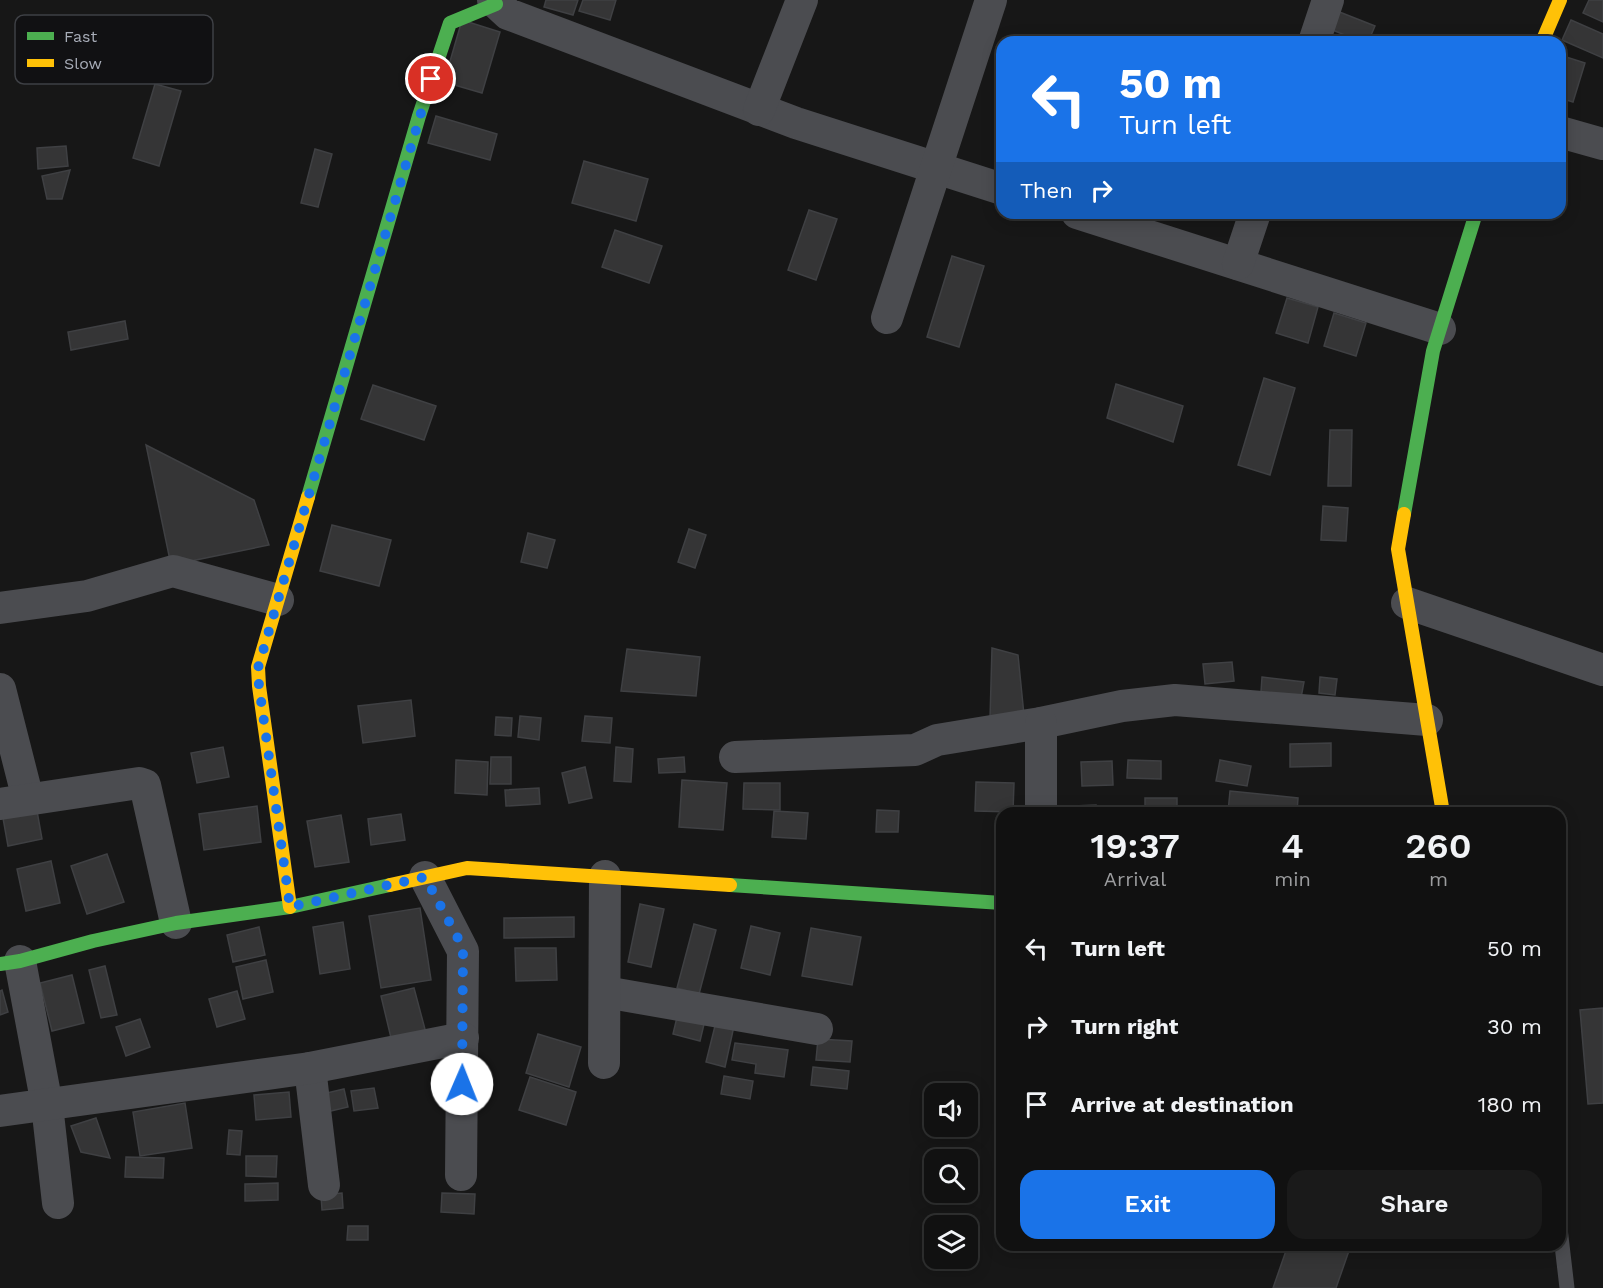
<!DOCTYPE html>
<html lang="en">
<head>
<meta charset="utf-8">
<style>
	body { margin:0; font-family:"Work Sans",sans-serif; background:#1a1a1a; color:#f1f3f6; height:100vh; display:flex; flex-direction:column; font-size:22px; white-space:nowrap }
	* { box-sizing:border-box; margin:0 }
	p { font-size:20px; color:#9c9d9f }
	.icon { flex:none; width:33px; height:33px; fill:none; stroke:currentColor; stroke-width:2; stroke-linecap:round; stroke-linejoin:round }
	.map { position:relative; flex:1; overflow:hidden }
	.details { position:absolute; left:996px; top:807px; width:570px; height:444px; display:flex; flex-direction:column; background:#111; border-radius:18px; box-shadow:0 3px 15px #0003,0 0 0 2px #303131 }
	.details>* { flex:none }
	.top-card { position:absolute; left:996px; top:36px; width:570px; height:183px; border-radius:18px; box-shadow:0 3px 15px #0003,0 0 0 2px #303131; background:#1a73e8; color:#fff; overflow:hidden }
	.controls { position:absolute; left:924px; top:1083px; display:grid; gap:12px }
	.controls a { display:grid; place-items:center; width:54px; height:54px; border-radius:12px; background:#111; box-shadow:0 3px 15px #0003,0 0 0 2px #303131; font-size:30px }
	.pin { position:absolute; display:grid; place-items:center; width:51px; height:51px; color:#fff; margin:-26px; border:3px solid #fff; border-radius:50%; box-shadow:0 2px 6px #0007 }
	.me { position:absolute; width:66px; margin:-33px; rotate:1deg; stroke-linejoin:round; filter:drop-shadow(0 0 4px #0008) }
	.turn { display:flex; align-items:center; gap:21px; height:126px; padding:0 24px; font-size:27px }
	.turn .icon { width:78px; height:78px; stroke-width:2.5 }
	.turn b { display:block; font-size:42px; line-height:51px }
	.then { display:flex; align-items:center; height:57px; padding:0 24px; background:#0003; gap:12px; font-size:22px }
	.eta { display:flex; justify-content:space-evenly; align-items:center; height:102px; text-align:center }
	.eta b { font-size:36px; font-weight:600; line-height:42px }
	.button { display:flex; gap:12px; margin-top:auto; padding:12px 24px }
	.button a { flex:1; height:69px; border-radius:18px; background:#1a73e8; color:#fff; font-size:24px; font-weight:600; line-height:69px; text-align:center }
	.button a+a { background:#1a1a1a; color:#f1f3f6 }
	ul { padding:0; list-style:none }
	li { display:flex; align-items:center; gap:18px; height:78px; padding:0 24px }
	li div { flex:1 }
	li b { display:block; font-size:22px }
	li em { font-style:normal }
	.map>svg:first-child { display:block }
	.building { fill:#353536; stroke:#3f4043; stroke-width:1.5 }
	.lines { fill:none; stroke-linecap:round; stroke-linejoin:round }
	.lane { stroke:#4b4c50; stroke-width:15 }
	.street { stroke:#4b4c50; stroke-width:32 }
	.fast { stroke:#4caf50; stroke-width:14 }
	.slow { stroke:#ffc107; stroke-width:14 }
	.route { stroke:#1a73e8; stroke-width:10; stroke-dasharray:0 18 }
	.key { fill:#111113; stroke:#3e4045; stroke-width:1.5 }
	.key-label { font-size:16px; fill:#a8adb8 }
</style>
</head>
<body>
<div class="map">
<svg width="1603" height="1288" viewBox="0 0 1603 1288">
	<rect width="100%" height="100%" fill="#171717"/>
	<!-- building -->
	<g class="building">
		<polygon points="546,0 578,0 573,15 544,7"/>
		<polygon points="583,0 616,0 610,20 579,11"/>
		<polygon points="1589,0 1603,0 1603,22 1583,13"/>
		<polygon points="1337,11 1375,26 1368,42 1362,42 1330,29"/>
		<polygon points="462,20 500,32 482,93 444,82"/>
		<polygon points="1571,20 1603,34 1603,58 1562,40"/>
		<polygon points="1560,55 1585,63 1573,102 1560,98"/>
		<polygon points="155,84 181,91 159,166 133,158"/>
		<polygon points="436,116 497,134 490,160 428,143"/>
		<polygon points="66,146 68,166 38,169 37,148"/>
		<polygon points="315,149 332,154 318,207 301,203"/>
		<polygon points="584,161 648,179 636,221 572,203"/>
		<polygon points="70,170 62,199 47,199 42,176"/>
		<polygon points="809,210 837,219 816,280 788,270"/>
		<polygon points="615,230 662,246 649,283 602,267"/>
		<polygon points="952,256 984,266 959,347 927,337"/>
		<polygon points="1287,298 1318,307 1308,343 1276,333"/>
		<polygon points="1334,313 1366,323 1356,356 1324,346"/>
		<polygon points="125,321 128,339 71,350 68,332"/>
		<polygon points="1264,378 1295,388 1270,475 1238,465"/>
		<polygon points="1116,384 1183,406 1173,442 1107,418"/>
		<polygon points="373,385 436,406 424,440 361,419"/>
		<polygon points="1330,430 1352,430 1351,486 1328,486"/>
		<polygon points="146,445 254,500 269,545 171,565"/>
		<polygon points="1323,506 1348,508 1346,541 1321,540"/>
		<polygon points="332,525 391,540 379,586 320,571"/>
		<polygon points="689,529 706,535 695,568 678,562"/>
		<polygon points="528,533 555,540 547,568 521,562"/>
		<polygon points="992,648 1018,655 1024,715 990,719"/>
		<polygon points="627,649 700,657 696,696 621,691"/>
		<polygon points="1232,662 1234,681 1205,684 1203,664"/>
		<polygon points="1262,677 1304,682 1301,698 1261,692"/>
		<polygon points="1320,677 1337,679 1335,695 1319,693"/>
		<polygon points="411,700 415,736 363,743 358,706"/>
		<polygon points="520,716 541,718 539,740 518,737"/>
		<polygon points="585,716 612,718 610,743 582,741"/>
		<polygon points="496,717 512,718 511,736 495,735"/>
		<polygon points="1331,743 1331,766 1290,767 1290,744"/>
		<polygon points="223,747 229,777 197,783 191,753"/>
		<polygon points="616,747 633,749 631,782 614,781"/>
		<polygon points="491,757 511,757 511,784 490,784"/>
		<polygon points="684,757 685,772 659,773 658,759"/>
		<polygon points="456,760 488,762 487,795 455,793"/>
		<polygon points="1128,760 1161,761 1161,779 1127,778"/>
		<polygon points="1220,760 1251,766 1247,786 1216,781"/>
		<polygon points="1112,761 1113,785 1082,786 1081,762"/>
		<polygon points="585,767 592,798 569,803 562,773"/>
		<polygon points="682,780 727,783 723,830 679,827"/>
		<polygon points="976,782 1014,783 1013,812 975,811"/>
		<polygon points="744,783 780,783 780,810 743,809"/>
		<polygon points="539,788 540,804 506,806 505,790"/>
		<polygon points="1230,791 1298,798 1297,813 1228,812"/>
		<rect x="1145" y="798" width="32" height="15"/>
		<polygon points="1096,805 1096,813 1074,813 1073,806"/>
		<polygon points="257,806 261,842 204,850 199,814"/>
		<polygon points="877,810 899,811 898,832 876,832"/>
		<polygon points="37,811 42,839 8,846 3,818"/>
		<polygon points="774,811 808,813 806,839 772,837"/>
		<polygon points="401,814 405,840 371,845 368,819"/>
		<polygon points="341,815 349,862 315,867 307,821"/>
		<polygon points="107,854 124,902 87,914 71,866"/>
		<polygon points="51,861 60,903 26,911 17,869"/>
		<polygon points="640,904 664,909 651,967 628,962"/>
		<polygon points="420,908 431,980 381,988 369,916"/>
		<polygon points="574,917 574,937 504,938 504,918"/>
		<polygon points="343,922 350,969 320,974 313,927"/>
		<polygon points="694,924 716,930 699,994 677,988"/>
		<polygon points="751,926 780,933 770,975 741,968"/>
		<polygon points="259,927 265,955 233,962 227,935"/>
		<polygon points="811,928 861,937 852,985 802,976"/>
		<polygon points="515,948 556,948 557,980 516,981"/>
		<polygon points="266,960 273,992 243,999 236,967"/>
		<polygon points="105,966 117,1015 101,1018 89,970"/>
		<polygon points="72,975 84,1023 52,1031 40,983"/>
		<polygon points="414,988 426,1033 392,1042 381,996"/>
		<polygon points="2,990 8,1012 0,1015 0,991"/>
		<polygon points="237,991 245,1019 217,1027 209,999"/>
		<polygon points="1603,1008 1603,1103 1588,1104 1580,1010"/>
		<polygon points="678,1013 705,1020 700,1041 673,1034"/>
		<polygon points="140,1019 150,1047 126,1056 116,1027"/>
		<polygon points="716,1022 734,1026 725,1067 706,1062"/>
		<polygon points="538,1034 581,1047 569,1087 526,1073"/>
		<polygon points="818,1039 852,1041 850,1062 816,1060"/>
		<polygon points="735,1043 788,1050 784,1077 755,1073 756,1064 732,1060"/>
		<polygon points="813,1067 849,1071 847,1089 811,1085"/>
		<polygon points="724,1076 753,1081 750,1099 721,1094"/>
		<polygon points="530,1077 576,1092 566,1125 519,1110"/>
		<polygon points="374,1088 378,1108 354,1111 351,1091"/>
		<polygon points="344,1089 348,1107 318,1114 314,1096"/>
		<polygon points="289,1092 291,1117 256,1120 254,1095"/>
		<polygon points="185,1103 192,1148 140,1156 133,1112"/>
		<polygon points="96,1118 110,1158 81,1152 71,1126"/>
		<polygon points="229,1130 242,1131 240,1155 227,1154"/>
		<polygon points="246,1156 277,1156 276,1177 246,1176"/>
		<polygon points="126,1157 164,1158 163,1178 125,1177"/>
		<polygon points="278,1183 278,1200 245,1201 245,1184"/>
		<polygon points="342,1193 343,1208 322,1210 321,1195"/>
		<polygon points="442,1193 475,1194 474,1214 441,1212"/>
		<polygon points="348,1226 368,1226 368,1240 347,1240"/>
		<polygon points="1288,1245 1351,1245 1336,1288 1273,1288"/>
	</g>
	<g class="lines">
		<!-- lane -->
		<polyline class="lane" points="1560,1228 1567,1288"/>
		<!-- street -->
		<g class="street">
			<polyline points="493,0 508,14 796,123 1002,189"/>
			<polyline points="1314,42 1328,0"/>
			<polyline points="759,110 802,0"/>
			<polyline points="1560,132 1603,144"/>
			<polyline points="1077,213 1440,329"/>
			<polyline points="1238,264 1255,213"/>
			<polyline points="887,318 991,0"/>
			<polyline points="1407,603 1603,670"/>
			<polyline points="0,608 87,596 173,571 278,600"/>
			<polyline points="0,689 28,799"/>
			<polyline points="735,757 915,750 937,740 1041,723 1122,706 1175,700 1427,720"/>
			<polyline points="0,804 139,783 145,785 176,923"/>
			<polyline points="1041,813 1041,723"/>
			<polyline points="425,877 463,951 461,1175"/>
			<polyline points="20,961 47,1105 58,1203"/>
			<polyline points="605,992 817,1029"/>
			<polyline points="604,1063 605,876"/>
			<polyline points="310,1068 324,1185"/>
			<polyline points="0,1111 310,1068 463,1038"/>
		</g>
		<!-- fast -->
		<g class="fast">
			<polyline points="308,497 419,116 450,23 496,4"/>
			<polyline points="1404,514 1433,351 1476,213"/>
			<polyline points="730,885 1002,903"/>
			<polyline points="0,964 20,961 93,941 176,923 290,907 390,885"/>
		</g>
		<!-- slow -->
		<g class="slow">
			<polyline points="1542,42 1560,0"/>
			<polyline points="1404,514 1398,549 1443,813"/>
			<polyline points="390,885 467,868 730,885"/>
			<polyline points="290,907 259,686 258,667 308,497"/>
		</g>
	</g>
	<g class="lines">
		<!-- route -->
		<polyline class="route" points="431,79 258,668 259,686 290,907 425,877 460,942 463,951 462,1084"/>
	</g>
	<!-- legend -->
	<rect x="15" y="15" width="198" height="69" rx="9" class="key"/>
	<rect x="27" y="32" width="27" height="8" fill="#4caf50"/>
	<rect x="27" y="59" width="27" height="8" fill="#ffc107"/>
	<g class="key-label">
		<text x="64" y="42">Fast</text>
		<text x="64" y="69">Slow</text>
	</g>
</svg>
<div class="controls">
<a><svg class="icon" aria-label="sound" viewBox="0 0 24 24"><path d="M4 9h4l5-4v14l-5-4H4zM17 9q2 3 0 6"/></svg></a>
<a><svg class="icon" aria-label="search" viewBox="0 0 24 24"><circle cx="10" cy="10" r="6"/><path d="M15 15l6 6"/></svg></a>
<a><svg class="icon" aria-label="layers" viewBox="0 0 24 24"><path d="M12 4l9 5-9 5-9-5zM3 14l9 5 9-5"/></svg></a>
</div>
<div class="pin" style="left:431px;top:79px;background:#d93025"><svg class="icon" aria-label="arrive" viewBox="0 0 24 24"><path d="M6 21V4h12l-3 4 3 4H6"/></svg></div>
<svg class="me" style="left:462px;top:1084px" viewBox="-20 -20 40 40"><circle r="19" fill="#fff"/><path d="M0-13L10 11 0 6-10 11z" fill="#1a73e8"/></svg>
<div class="top-card">
<div class="turn"><svg class="icon" aria-label="left" viewBox="0 0 24 24"><path d="M17 20v-9H6M10 6l-5 5 5 5"/></svg><div><b>50 m</b>Turn left</div></div>
<div class="then">Then<svg class="icon" aria-label="right" viewBox="0 0 24 24"><path d="M7 20v-9h11M14 6l5 5-5 5"/></svg></div>
</div>
<section class="details">
<div class="eta">
<div><b>19:37</b><p>Arrival</p></div>
<div><b>4</b><p>min</p></div>
<div><b>260</b><p>m</p></div>
</div>
<ul>
<li><svg class="icon" aria-label="left" viewBox="0 0 24 24"><path d="M17 20v-9H6M10 6l-5 5 5 5"/></svg><div><b>Turn left</b></div><em>50 m</em></li>
<li><svg class="icon" aria-label="right" viewBox="0 0 24 24"><path d="M7 20v-9h11M14 6l5 5-5 5"/></svg><div><b>Turn right</b></div><em>30 m</em></li>
<li><svg class="icon" aria-label="arrive" viewBox="0 0 24 24"><path d="M6 21V4h12l-3 4 3 4H6"/></svg><div><b>Arrive at destination</b></div><em>180 m</em></li>
</ul>
<div class="button"><a>Exit</a><a>Share</a></div>
</section>
</div>
</body>
</html>
